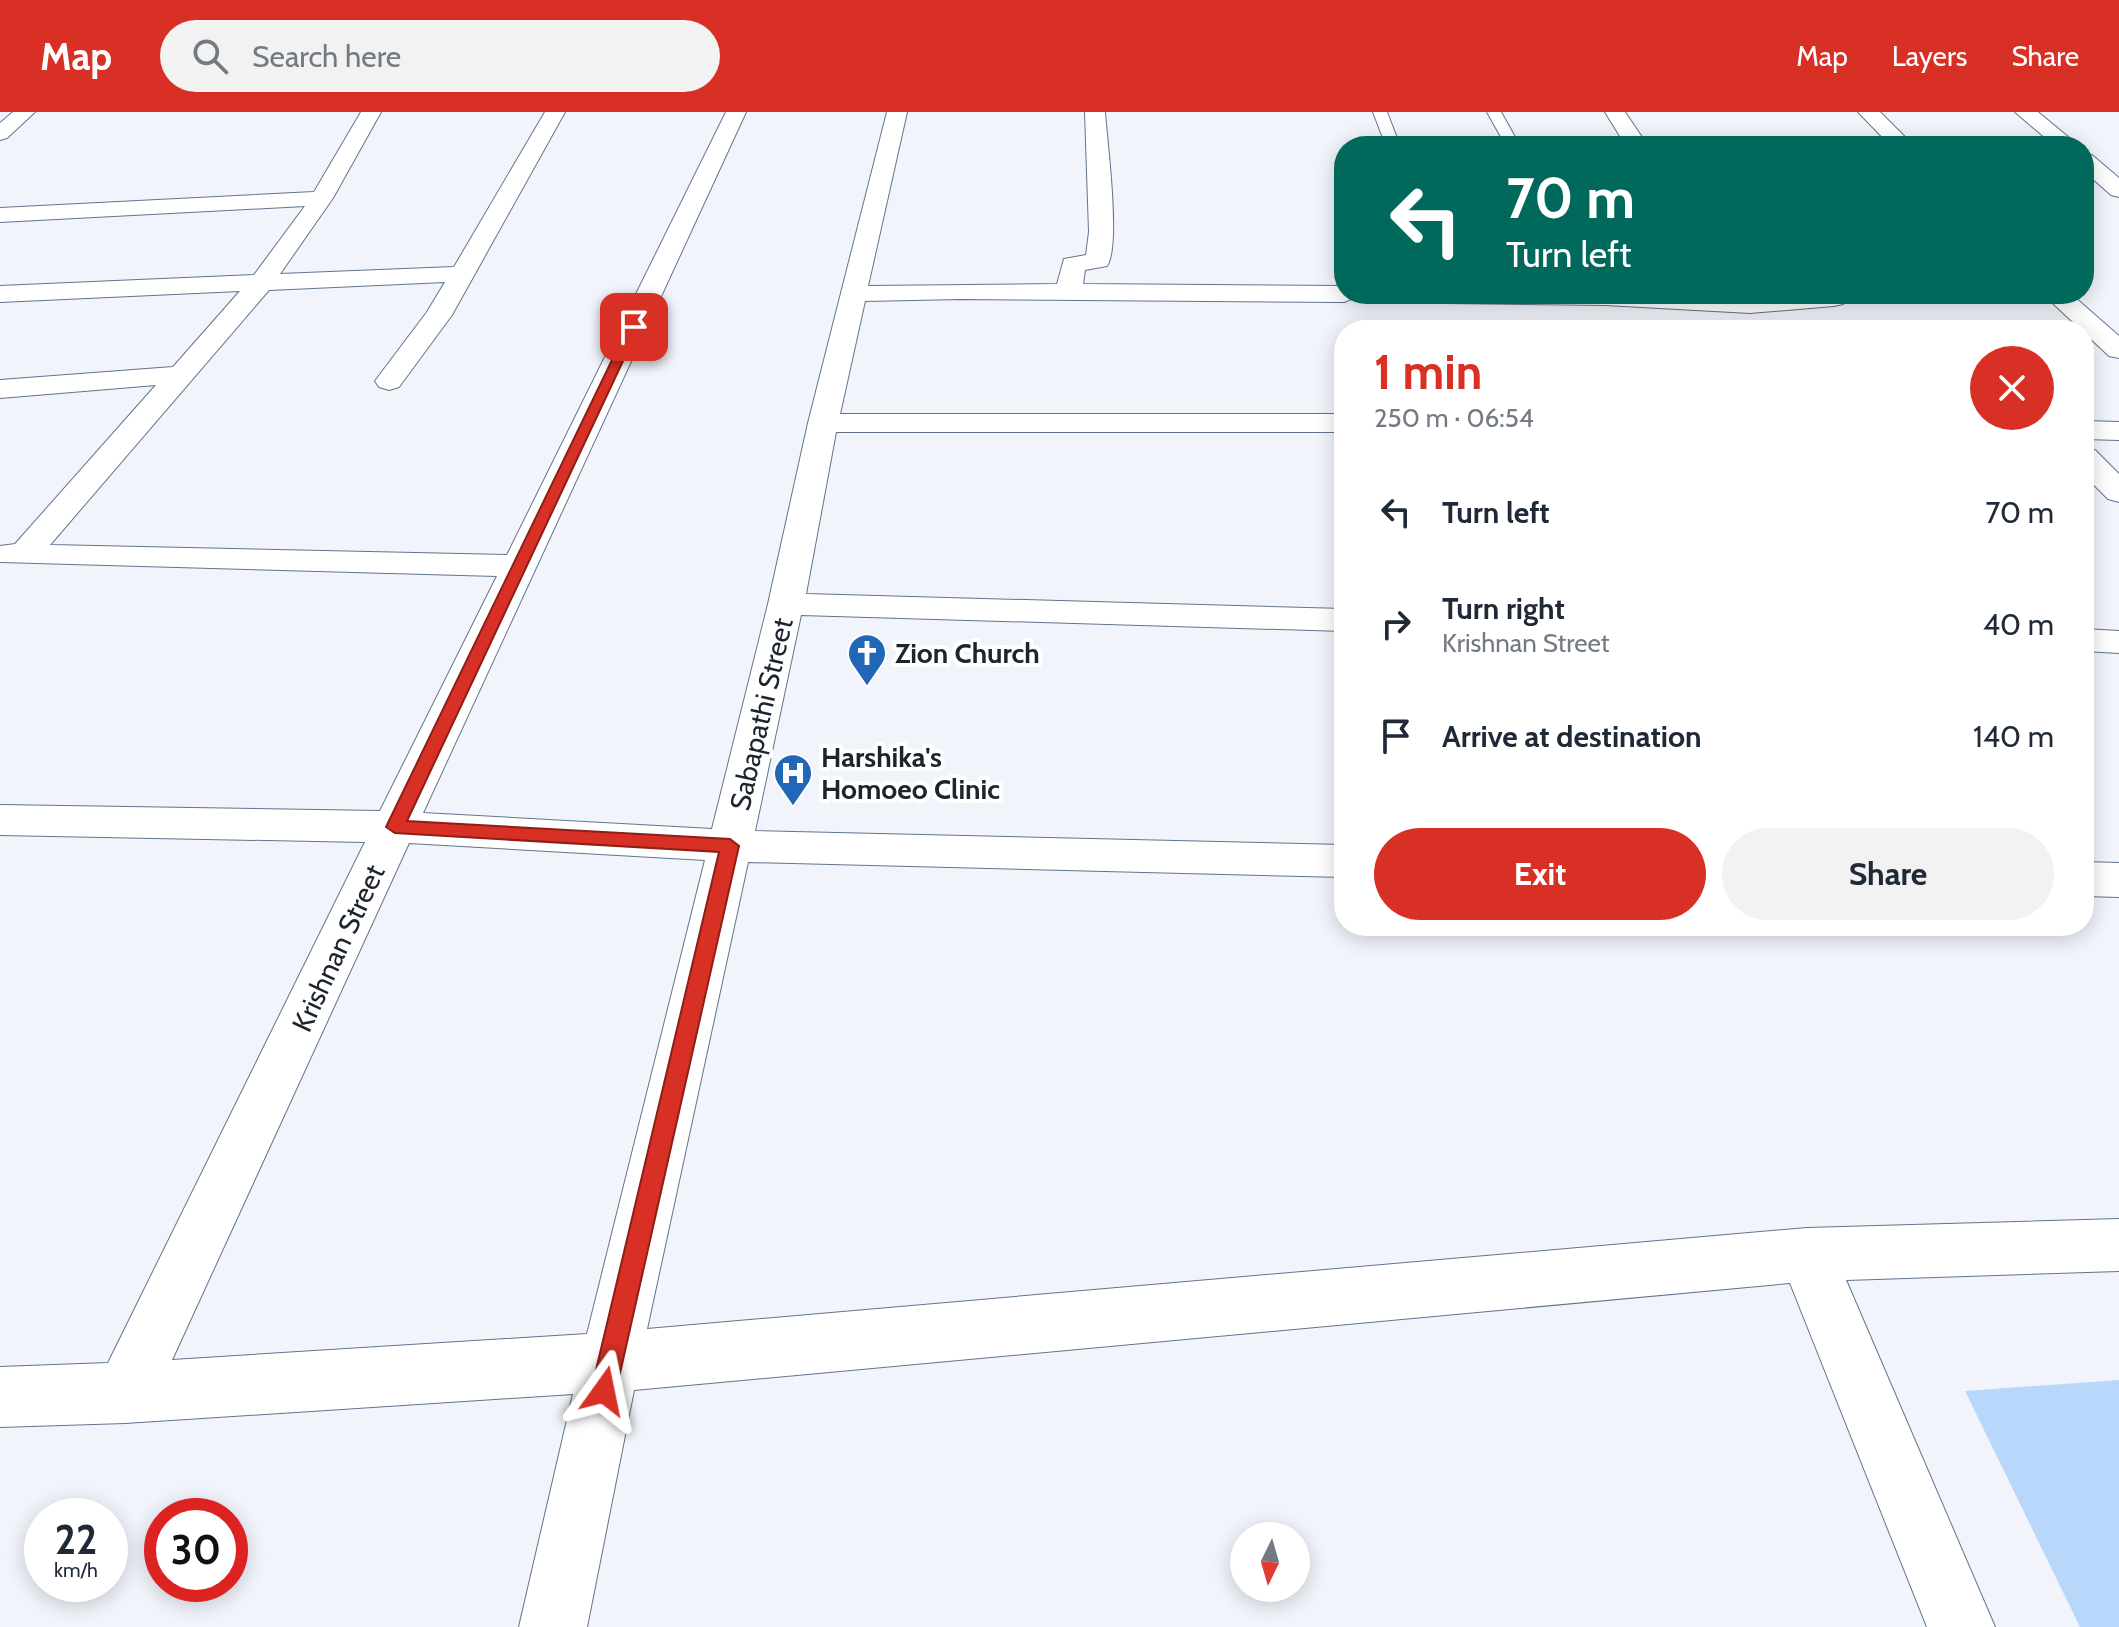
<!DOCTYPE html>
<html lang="en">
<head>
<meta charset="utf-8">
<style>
	body { margin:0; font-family:Cabin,sans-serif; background:#f2f2f3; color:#1f2937; height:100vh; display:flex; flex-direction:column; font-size:30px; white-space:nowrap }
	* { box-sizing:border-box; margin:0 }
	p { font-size:26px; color:#747a83 }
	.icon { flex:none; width:44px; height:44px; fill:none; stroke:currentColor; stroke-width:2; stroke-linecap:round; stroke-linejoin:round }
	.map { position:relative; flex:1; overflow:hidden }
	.panel { position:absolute; left:1334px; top:208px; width:760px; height:616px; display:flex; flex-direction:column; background:#fff; border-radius:32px; box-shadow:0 4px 20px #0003 }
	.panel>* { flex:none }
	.top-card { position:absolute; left:1334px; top:24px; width:760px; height:168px; border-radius:32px; box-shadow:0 4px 20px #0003; background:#00695c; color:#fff; overflow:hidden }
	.needle { width:52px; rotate:185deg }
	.controls { position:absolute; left:1230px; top:1410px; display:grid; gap:16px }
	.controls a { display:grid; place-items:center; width:80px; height:80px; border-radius:50%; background:#fff; box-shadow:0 4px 20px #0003; font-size:40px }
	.speed { position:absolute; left:24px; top:1386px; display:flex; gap:16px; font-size:40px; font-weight:700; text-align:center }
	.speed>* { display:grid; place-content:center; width:104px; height:104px; border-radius:50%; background:#fff; box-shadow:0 4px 20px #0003; line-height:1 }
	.speed small { font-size:20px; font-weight:400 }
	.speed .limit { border:12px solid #d22; background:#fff; color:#111 }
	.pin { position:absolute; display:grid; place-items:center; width:68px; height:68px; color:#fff; margin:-34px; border-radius:16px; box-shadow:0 4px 12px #0006 }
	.me { position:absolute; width:88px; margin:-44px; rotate:12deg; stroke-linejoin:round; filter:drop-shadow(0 0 6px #0008) }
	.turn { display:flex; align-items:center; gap:28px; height:168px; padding:0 40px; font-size:36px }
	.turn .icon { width:104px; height:104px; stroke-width:2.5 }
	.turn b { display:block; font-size:56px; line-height:68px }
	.round { display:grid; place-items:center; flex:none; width:84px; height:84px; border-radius:42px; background:#f2f2f3 }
	.head { display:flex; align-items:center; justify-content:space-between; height:136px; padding:0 40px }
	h1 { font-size:48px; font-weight:700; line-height:60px; color:#d93025 }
	.action { display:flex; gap:16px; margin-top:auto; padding:16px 40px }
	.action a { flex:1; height:92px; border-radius:48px; background:#d93025; color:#fff; font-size:32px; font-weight:700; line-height:92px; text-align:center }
	.action a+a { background:#f2f2f3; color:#1f2937 }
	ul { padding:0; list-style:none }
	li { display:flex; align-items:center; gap:24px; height:112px; padding:0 40px }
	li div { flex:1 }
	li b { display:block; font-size:30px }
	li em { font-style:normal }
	header { display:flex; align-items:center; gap:48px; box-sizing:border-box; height:112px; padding:0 40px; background:#d93025; color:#fff }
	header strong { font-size:38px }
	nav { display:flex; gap:44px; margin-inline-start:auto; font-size:28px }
	.search { width:560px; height:72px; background:#f2f2f3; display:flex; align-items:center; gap:20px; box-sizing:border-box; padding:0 28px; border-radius:44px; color:#747a83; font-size:30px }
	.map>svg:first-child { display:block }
	.green { fill:#b9d6fb }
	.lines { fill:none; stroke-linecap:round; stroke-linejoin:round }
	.lane-casing { stroke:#61748d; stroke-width:2 }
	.street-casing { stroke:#61748d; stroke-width:2 }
	.lane { fill:#fff; fill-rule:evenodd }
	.street { fill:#fff; fill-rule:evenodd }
	.route { fill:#d93025; stroke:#8d1f18; stroke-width:2 }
	.labels { text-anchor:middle; stroke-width:8; stroke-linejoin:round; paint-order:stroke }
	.poi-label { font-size:28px; font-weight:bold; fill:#1c242e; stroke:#fff; text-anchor:start }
	.street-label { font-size:28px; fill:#1c242e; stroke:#fff }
</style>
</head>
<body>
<header>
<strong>Map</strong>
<div class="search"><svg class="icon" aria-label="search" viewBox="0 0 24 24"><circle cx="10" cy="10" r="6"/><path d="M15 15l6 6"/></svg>Search here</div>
<nav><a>Map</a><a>Layers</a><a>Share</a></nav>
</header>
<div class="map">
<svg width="2119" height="1515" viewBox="0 0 2119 1515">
	<rect width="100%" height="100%" fill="#f1f5fb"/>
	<!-- green -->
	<polygon class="green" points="2119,1268 2119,1515 2080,1515 1965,1279"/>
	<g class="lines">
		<defs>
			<g id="lane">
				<polygon points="1373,0 1387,0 1400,34 1386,34"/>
				<polygon points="1487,0 1501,0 1520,34 1506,34"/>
			</g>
			<g id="street">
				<polygon points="13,0 35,0 7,26 0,28 0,11"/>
				<path d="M361,0h20l-48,86 -53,76 174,-7 91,-155h20l-113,203 -53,72 -10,3 -10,-3 -4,-6 52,-69 18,-30 -176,8 -219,255 457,10 219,-443h20l-323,701 289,16 56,-225 40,-181 79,-311h20l-39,174 189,-2 7,-25 22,-4 3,-23 -4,-120h20c2,29 16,134 2,154l-22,4 -2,14 261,2v8h349l57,3 97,-3 -4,10 -9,2 -84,7 -145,-8 -240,-3 -11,-4 -10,4 -383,-3 -96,2 -25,113h504v18h-508l-30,162 538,15v22l-543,-16 -46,216 589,14v32l-596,-15 -101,467 1160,-101 312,-9v52l-273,9 149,347h-68l-137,-344 -1156,107 -47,237h-68l54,-233 -448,29 -125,4v-60l108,-4 257,-521 -365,-7v-30l380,6 117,-235 -497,-14v-16l15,-2 141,-159 -156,13v-18l173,-13 67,-76 -240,11v-16l254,-11 51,-69 -305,16v-14l314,-16zM409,731l296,17 -118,474 -415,26z"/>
				<polygon points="1605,0 1625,0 1648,34 1626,34"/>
				<polygon points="1858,0 1880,0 1914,34 1891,34"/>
				<polygon points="2015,0 2038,0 2079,34 2055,34"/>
				<polygon points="2084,42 2092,43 2119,66 2119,85 2111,83 2084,59"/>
				<polygon points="2043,182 2071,182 2119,224 2119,246 2109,244"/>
				<polygon points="2084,309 2119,310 2119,328 2084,327"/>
				<polygon points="2084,336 2095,338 2119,362 2119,390 2108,387 2084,363"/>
				<polygon points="2084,517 2119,519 2119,541 2084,539"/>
				<polygon points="2084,750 2119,751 2119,785 2084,784"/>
			</g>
		</defs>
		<!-- lane casing -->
		<use href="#lane" class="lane-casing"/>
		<!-- street casing -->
		<use href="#street" class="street-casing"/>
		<!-- lane -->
		<use href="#lane" class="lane"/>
		<!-- street -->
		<use href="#street" class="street"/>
	</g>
	<!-- route -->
	<polygon class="route" points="634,211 639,215 407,709 730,727 739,734 616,1279 613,1288 604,1292 595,1288 591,1279 719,740 395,721 386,715 628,215"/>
	<!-- icons -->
	<defs>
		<symbol id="church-pin" viewBox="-11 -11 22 30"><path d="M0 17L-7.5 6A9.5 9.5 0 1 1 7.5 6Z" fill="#2166b7" stroke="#fff"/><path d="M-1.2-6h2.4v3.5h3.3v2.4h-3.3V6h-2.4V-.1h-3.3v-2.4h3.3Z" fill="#fff"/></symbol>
		<symbol id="hospital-pin" viewBox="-11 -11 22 30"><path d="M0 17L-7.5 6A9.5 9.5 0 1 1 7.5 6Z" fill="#2166b7" stroke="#fff"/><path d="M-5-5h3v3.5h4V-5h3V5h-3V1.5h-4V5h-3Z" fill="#fff"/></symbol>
	</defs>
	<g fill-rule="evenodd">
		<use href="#church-pin" x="845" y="519" width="44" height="60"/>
		<use href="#hospital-pin" x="771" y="639" width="44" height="60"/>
	</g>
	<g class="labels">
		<!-- poi labels -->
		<g class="poi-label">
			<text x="895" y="551">Zion Church</text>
			<text x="821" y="655">Harshika's<tspan x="821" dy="32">Homoeo Clinic</tspan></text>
		</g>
		<!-- street labels -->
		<g class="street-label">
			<text transform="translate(761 602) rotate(-77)" y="10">Sabapathi Street</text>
			<text transform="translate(338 836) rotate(-65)" y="10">Krishnan Street</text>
		</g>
	</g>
</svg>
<div class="controls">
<a><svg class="needle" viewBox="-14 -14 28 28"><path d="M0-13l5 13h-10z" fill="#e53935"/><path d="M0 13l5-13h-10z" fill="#747a83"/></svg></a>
</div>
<div class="speed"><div>22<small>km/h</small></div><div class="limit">30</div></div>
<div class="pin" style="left:634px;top:215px;background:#d93025"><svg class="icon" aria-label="arrive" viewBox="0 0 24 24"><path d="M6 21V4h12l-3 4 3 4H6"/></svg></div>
<svg class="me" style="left:604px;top:1279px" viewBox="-20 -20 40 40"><path d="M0-17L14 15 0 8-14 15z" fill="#d93025" stroke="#fff" stroke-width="4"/></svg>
<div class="top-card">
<div class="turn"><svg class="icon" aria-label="left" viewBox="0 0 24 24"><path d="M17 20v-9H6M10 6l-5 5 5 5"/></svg><div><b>70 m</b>Turn left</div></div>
</div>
<section class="panel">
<div class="head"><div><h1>1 min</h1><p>250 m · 06:54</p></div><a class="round" style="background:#d93025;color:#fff"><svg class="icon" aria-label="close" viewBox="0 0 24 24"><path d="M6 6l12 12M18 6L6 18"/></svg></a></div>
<ul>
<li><svg class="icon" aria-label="left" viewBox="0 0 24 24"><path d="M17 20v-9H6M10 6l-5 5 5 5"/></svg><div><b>Turn left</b></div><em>70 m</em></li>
<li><svg class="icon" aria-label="right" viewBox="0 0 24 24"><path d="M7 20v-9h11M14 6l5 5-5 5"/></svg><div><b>Turn right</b><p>Krishnan Street</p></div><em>40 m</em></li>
<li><svg class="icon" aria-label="arrive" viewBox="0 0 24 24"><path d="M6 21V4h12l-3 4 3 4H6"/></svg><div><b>Arrive at destination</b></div><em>140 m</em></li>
</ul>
<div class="action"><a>Exit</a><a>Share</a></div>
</section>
</div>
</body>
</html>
